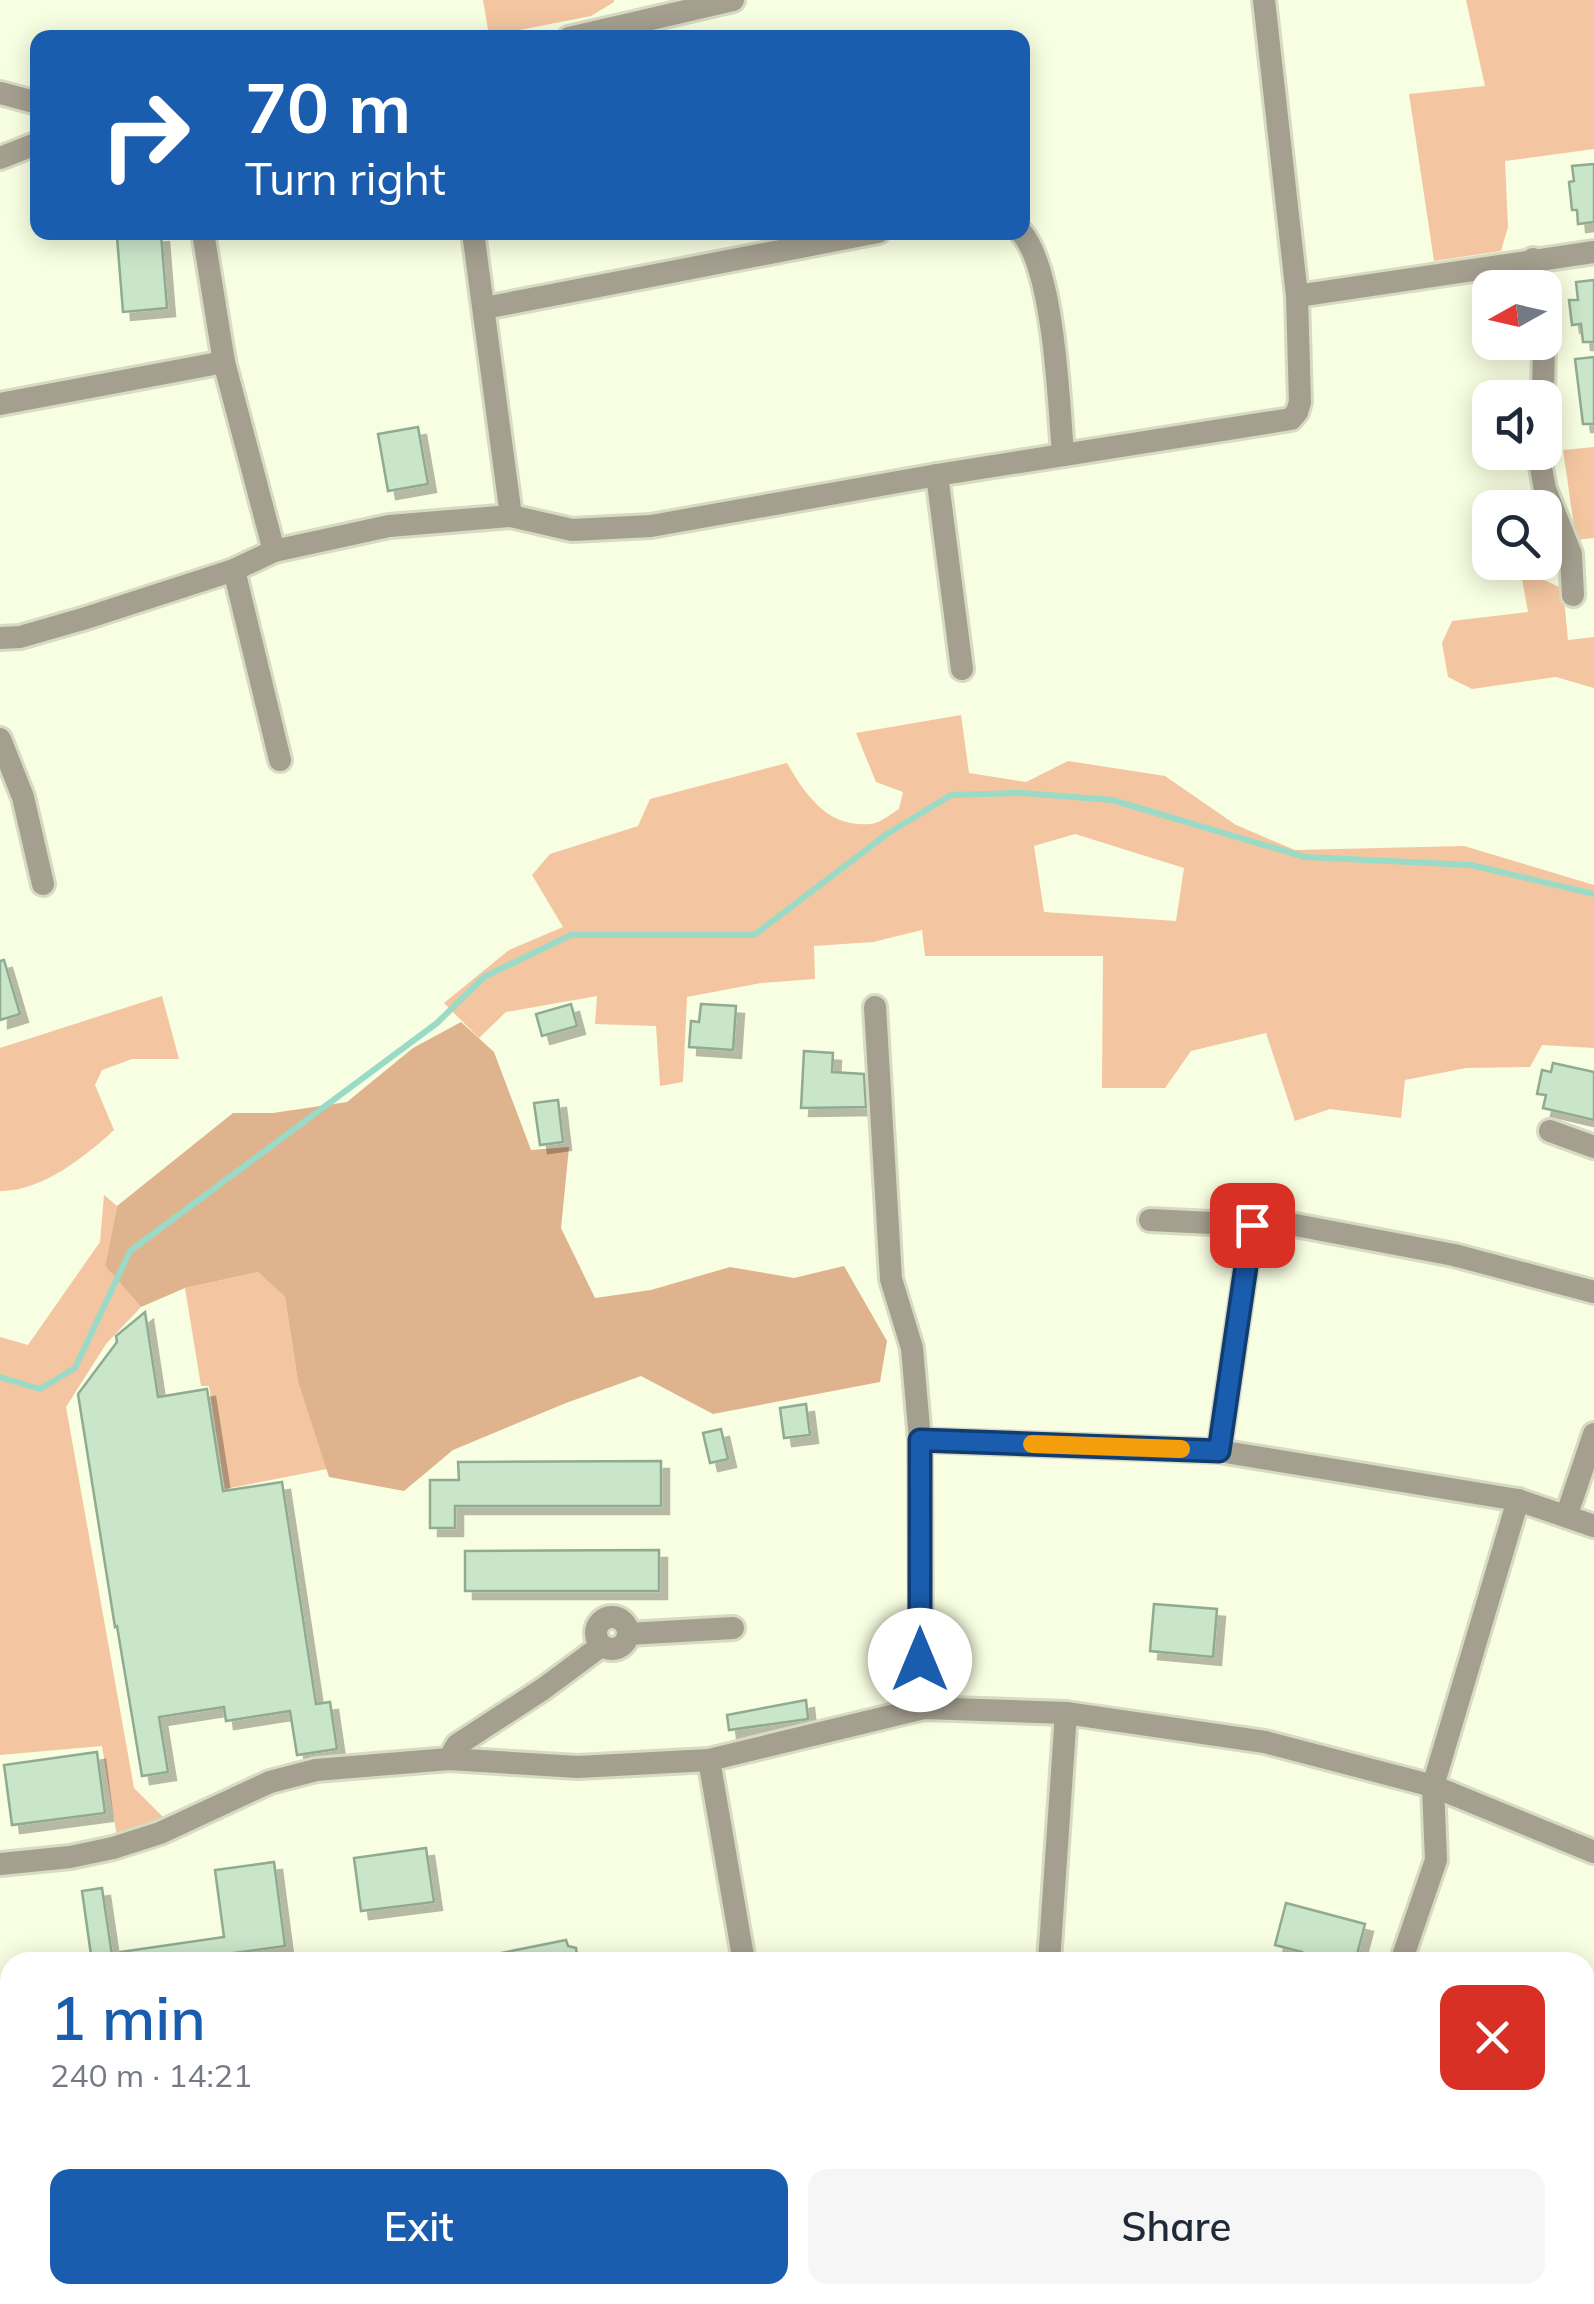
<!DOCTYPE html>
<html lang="en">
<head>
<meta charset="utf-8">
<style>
	body { margin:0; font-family:Mulish,sans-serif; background:#f6f6f7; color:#1f2937; height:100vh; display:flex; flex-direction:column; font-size:38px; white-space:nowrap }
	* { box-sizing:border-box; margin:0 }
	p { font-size:32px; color:#747a83 }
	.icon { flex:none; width:55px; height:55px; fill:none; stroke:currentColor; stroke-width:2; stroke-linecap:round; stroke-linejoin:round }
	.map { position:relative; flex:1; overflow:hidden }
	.side { position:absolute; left:0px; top:1952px; width:1595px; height:352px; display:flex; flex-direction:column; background:#fff; border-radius:30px 30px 0 0; box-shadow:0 5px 25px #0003 }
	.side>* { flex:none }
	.top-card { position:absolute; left:30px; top:30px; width:1000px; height:210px; border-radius:20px; box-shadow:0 5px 25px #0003; background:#1a5dae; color:#fff; overflow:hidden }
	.needle { width:65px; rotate:262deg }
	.buttons { position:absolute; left:1472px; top:270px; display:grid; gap:20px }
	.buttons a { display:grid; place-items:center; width:90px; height:90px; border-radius:20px; background:#fff; box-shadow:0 5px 25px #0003; font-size:50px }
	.pin { position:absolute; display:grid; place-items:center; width:85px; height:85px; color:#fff; margin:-42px; border-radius:20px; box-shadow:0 5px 15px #0006 }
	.me { position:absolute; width:110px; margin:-55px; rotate:0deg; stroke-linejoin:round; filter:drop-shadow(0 0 8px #0008) }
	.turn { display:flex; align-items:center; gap:35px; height:210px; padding:0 50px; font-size:45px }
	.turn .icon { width:130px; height:130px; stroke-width:2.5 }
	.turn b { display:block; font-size:70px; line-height:85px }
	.round { display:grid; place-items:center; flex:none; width:105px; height:105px; border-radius:20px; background:#f6f6f7 }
	.overview { display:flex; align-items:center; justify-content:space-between; height:170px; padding:0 50px }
	h1 { font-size:60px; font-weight:600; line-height:75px; color:#1a5dae }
	.primary-button { display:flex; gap:20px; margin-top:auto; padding:20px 50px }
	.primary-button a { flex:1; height:115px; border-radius:20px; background:#1a5dae; color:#fff; font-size:40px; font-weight:600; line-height:115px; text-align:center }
	.primary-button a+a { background:#f6f6f7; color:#1f2937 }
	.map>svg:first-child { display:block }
	.green { fill:#f3c6a1; fill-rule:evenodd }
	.forest { fill:#dfb38d }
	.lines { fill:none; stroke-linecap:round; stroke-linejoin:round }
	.stream { stroke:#99dbc6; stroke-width:6 }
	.building { fill:#cae6ca; stroke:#90ab90; stroke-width:2.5; filter:url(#shadow) }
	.minor-casing { stroke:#d6dbc1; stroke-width:28 }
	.minor { stroke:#a59f90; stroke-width:22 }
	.route-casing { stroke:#113c71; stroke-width:25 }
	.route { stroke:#1a5dae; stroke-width:18 }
	.slow { stroke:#f59e0b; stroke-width:18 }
</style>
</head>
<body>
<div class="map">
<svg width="1594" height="2304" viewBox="0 0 1594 2304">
	<defs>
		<filter id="shadow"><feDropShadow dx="8" dy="8" stdDeviation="0" flood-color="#0004"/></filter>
	</defs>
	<rect width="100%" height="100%" fill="#f8fee1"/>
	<!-- green -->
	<g class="green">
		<polygon points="483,0 614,0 614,2 591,16 489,36"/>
		<polygon points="1466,0 1594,0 1594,149 1505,161 1508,227 1501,251 1434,261 1409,94 1485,86"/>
		<polygon points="1594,447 1594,538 1576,540 1563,450"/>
		<polygon points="1520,568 1563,589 1568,640 1594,637 1594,688 1556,677 1472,689 1448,677 1442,643 1452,621 1528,612"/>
		<path d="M961,715l8,58 57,9 42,-21 97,15 71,49 59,25 169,-4 130,39v163l-52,-3 -12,22 -64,1 -61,12 -4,38 -71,-9 -35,12 -29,-88 -75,18 -26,37h-63l1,-132h-178l-3,-26 -49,12 -59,4 1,33 -54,4 -74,14 -4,85 -23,4 -4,-60 -61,-2 2,-28 -91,16 -27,26 -35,-35 65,-53 54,-23 -31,-52 18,-21 88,-28 12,-27 137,-36c19,33 41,65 84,61 9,-1 20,-10 28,-15l4,-17 -27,-10 -20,-49zM1075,834l109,34 -8,53 -132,-9 -10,-66z"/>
		<path d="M162,996l17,63h-47l-30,11 -7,15 19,45c-28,26 -73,62 -114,61v-143z"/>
		<polygon points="104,1195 117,1206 105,1266 141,1307 106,1344 66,1407 134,1788 169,1823 118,1843 102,1746 0,1755 0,1337 28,1345 100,1242"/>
		<polygon points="258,1272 285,1297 298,1382 327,1469 225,1489 209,1386 201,1386 185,1288"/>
	</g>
	<!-- forest -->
	<polygon class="forest" points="461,1022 494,1052 531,1150 569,1147 561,1228 595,1298 651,1290 730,1267 794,1278 844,1266 887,1341 880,1382 713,1414 641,1376 566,1403 453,1450 404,1491 329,1477 298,1382 285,1297 258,1272 185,1288 141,1307 105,1266 117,1206 233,1113 273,1113 347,1102 413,1048"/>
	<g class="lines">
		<!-- stream -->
		<polyline class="stream" points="0,1377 40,1389 75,1368 130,1251 437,1023 484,977 571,935 754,935 887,834 951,795 1022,793 1112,800 1305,857 1471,865 1594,894"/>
	</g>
	<!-- building -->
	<g class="building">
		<polygon points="1594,164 1594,222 1578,224 1577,210 1572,210 1569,182 1574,181 1572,166"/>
		<polygon points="161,234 167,308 123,312 117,237"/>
		<polygon points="1594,280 1594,342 1583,342 1581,324 1572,325 1569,300 1578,300 1576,282"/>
		<polygon points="1594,357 1594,424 1583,424 1575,359"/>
		<polygon points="418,427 428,484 388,491 378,434"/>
		<polygon points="4,960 20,1014 0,1020 0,961"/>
		<polygon points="571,1004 577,1026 542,1036 536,1014"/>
		<polygon points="701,1004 736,1006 733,1050 689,1047 691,1021 699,1022"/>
		<polygon points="804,1051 833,1053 832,1072 864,1074 866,1107 801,1108"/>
		<polygon points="1553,1063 1594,1072 1594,1120 1543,1108 1546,1095 1537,1094 1542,1070 1551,1072"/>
		<polygon points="558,1100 563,1142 540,1145 534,1103"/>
		<polygon points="145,1312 158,1397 207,1389 223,1491 282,1482 316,1704 330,1702 337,1749 297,1755 290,1711 226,1721 224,1707 159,1717 168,1772 142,1776 117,1626 115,1627 78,1394 117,1342 116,1336"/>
		<polygon points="806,1404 810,1435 784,1438 780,1408"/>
		<polygon points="721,1429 728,1459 710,1463 703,1433"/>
		<polygon points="661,1461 661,1506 455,1506 455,1528 430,1528 430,1480 459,1480 458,1462"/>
		<polygon points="659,1550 659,1591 465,1591 465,1551"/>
		<polygon points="1154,1604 1217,1609 1213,1657 1150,1651"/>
		<polygon points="806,1700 808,1719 729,1730 727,1715"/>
		<polygon points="97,1752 105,1813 12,1825 4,1765"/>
		<polygon points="426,1848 434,1902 361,1911 354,1858"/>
		<polygon points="274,1862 285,1946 196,1958 197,1962 121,1962 120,1952 224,1937 215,1870"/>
		<polygon points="102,1888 113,1962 92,1962 82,1891"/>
		<polygon points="1286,1903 1365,1924 1355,1962 1300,1962 1302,1952 1275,1945"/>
		<polygon points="566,1940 568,1946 576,1948 578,1962 502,1962 501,1953"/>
	</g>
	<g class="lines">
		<defs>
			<g id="minor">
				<polyline points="569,38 733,0"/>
				<polyline points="0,93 38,103"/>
				<polyline points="0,158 38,143"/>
				<polyline points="203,232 224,362 274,551"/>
				<polyline points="473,232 511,516"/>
				<path d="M1021,232c33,37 38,171 42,223"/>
				<polyline points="1533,259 1538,288"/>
				<polyline points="1297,296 1594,252"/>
				<polyline points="485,308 878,232"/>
				<polyline points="1543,398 1544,342"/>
				<polyline points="0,404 224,362"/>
				<polyline points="1538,452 1545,489 1571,554 1573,595"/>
				<polyline points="937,475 962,669"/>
				<polyline points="234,570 280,760"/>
				<polyline points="0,638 20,637 86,618 234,570 274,551 389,526 511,516 572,530 651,526 937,475 1291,419 1297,412 1300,402 1297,296 1264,0"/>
				<polyline points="0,739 23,797 43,884"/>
				<polyline points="875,1007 891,1279 912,1348 920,1440 921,1660 924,1708"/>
				<polyline points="1550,1131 1594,1147"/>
				<polyline points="1150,1220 1252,1225 1274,1221 1454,1255 1594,1292"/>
				<polyline points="920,1440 1219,1451 1518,1500 1594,1526"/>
				<polyline points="1219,1451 1252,1225"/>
				<polyline points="1567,1514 1594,1434"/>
				<circle cx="612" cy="1633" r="16"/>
				<polyline points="628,1634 733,1628"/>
				<polyline points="449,1759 457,1745 543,1689 601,1646"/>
				<polyline points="709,1760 744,1962"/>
				<polyline points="0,1864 70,1857 113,1848 160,1833 270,1782 316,1770 449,1759 578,1767 709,1760 924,1708 1066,1713 1265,1742 1433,1786 1594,1852"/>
				<polyline points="1049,1962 1066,1713"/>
				<polyline points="1401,1962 1436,1860 1433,1786 1518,1500"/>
				<polyline points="0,2146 10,2145"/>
				<polyline points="134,2295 136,2304"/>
				<polyline points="517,2295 518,2304"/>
				<polyline points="798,2295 800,2304"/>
				<polyline points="1106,2295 1112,2304"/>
				<polyline points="1425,2295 1429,2304"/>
				<polyline points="1342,2304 1364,2295"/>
			</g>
		</defs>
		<!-- minor casing -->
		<use href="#minor" class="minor-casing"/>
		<!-- minor -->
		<use href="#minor" class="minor"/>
	</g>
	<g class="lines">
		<defs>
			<polyline id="route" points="920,1660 920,1440 1219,1451 1252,1225"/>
		</defs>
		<!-- route casing -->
		<use href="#route" class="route-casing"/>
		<!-- route -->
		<use href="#route" class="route"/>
		<!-- slow -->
		<polyline class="slow" points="1032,1444 1181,1449"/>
	</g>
</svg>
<div class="buttons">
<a><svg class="needle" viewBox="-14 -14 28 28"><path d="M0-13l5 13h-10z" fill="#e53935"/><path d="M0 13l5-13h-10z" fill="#747a83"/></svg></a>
<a><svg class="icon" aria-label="sound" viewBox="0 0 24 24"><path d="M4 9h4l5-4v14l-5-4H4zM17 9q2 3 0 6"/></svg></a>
<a><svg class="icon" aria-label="search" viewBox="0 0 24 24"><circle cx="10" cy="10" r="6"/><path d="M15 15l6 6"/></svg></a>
</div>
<div class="pin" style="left:1252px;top:1225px;background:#d93025"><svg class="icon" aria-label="arrive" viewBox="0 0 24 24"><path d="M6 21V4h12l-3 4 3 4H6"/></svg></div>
<svg class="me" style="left:920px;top:1660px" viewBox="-20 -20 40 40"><circle r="19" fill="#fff"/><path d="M0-13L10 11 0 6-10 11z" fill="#1a5dae"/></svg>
<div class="top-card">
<div class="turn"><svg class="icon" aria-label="right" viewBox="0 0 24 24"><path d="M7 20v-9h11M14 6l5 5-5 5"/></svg><div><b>70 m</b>Turn right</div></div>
</div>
<section class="side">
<div class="overview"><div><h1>1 min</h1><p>240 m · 14:21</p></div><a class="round" style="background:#d93025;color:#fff"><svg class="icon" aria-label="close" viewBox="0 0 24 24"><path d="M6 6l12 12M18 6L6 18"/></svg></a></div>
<div class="primary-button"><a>Exit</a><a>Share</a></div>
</section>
</div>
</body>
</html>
